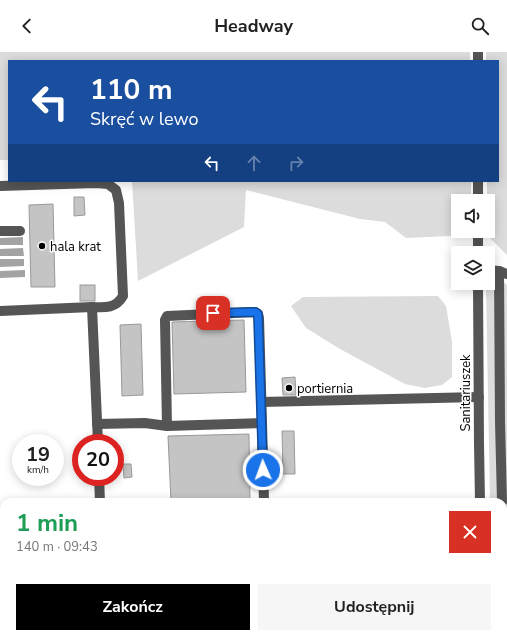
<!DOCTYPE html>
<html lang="pl">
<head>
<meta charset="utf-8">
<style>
	body { margin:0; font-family:"Nunito Sans",sans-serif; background:#f6f6f6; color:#222; height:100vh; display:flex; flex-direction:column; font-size:15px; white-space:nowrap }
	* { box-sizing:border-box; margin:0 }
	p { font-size:13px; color:#767676 }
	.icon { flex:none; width:22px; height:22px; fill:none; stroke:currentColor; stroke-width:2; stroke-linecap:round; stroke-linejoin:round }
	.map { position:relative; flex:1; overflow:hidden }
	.panel { position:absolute; left:0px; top:446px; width:507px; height:140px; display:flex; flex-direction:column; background:#fff; border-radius:12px 12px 0 0; box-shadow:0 2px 10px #0003 }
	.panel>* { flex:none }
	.top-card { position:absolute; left:8px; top:8px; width:491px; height:122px; border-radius:0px; box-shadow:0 2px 10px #0003; background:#1a4fa0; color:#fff; overflow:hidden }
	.tools { position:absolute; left:451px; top:142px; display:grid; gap:8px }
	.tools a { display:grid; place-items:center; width:44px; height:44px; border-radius:0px; background:#fff; box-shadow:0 2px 10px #0003; font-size:20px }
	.speed { position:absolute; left:12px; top:382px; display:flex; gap:8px; font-size:20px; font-weight:700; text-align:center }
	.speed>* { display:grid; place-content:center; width:52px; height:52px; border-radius:50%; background:#fff; box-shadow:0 2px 10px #0003; line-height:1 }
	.speed small { font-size:10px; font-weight:400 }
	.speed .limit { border:6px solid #d22; background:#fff; color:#111 }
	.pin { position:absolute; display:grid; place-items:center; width:34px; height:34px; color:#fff; margin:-17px; border-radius:8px; box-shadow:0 2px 6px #0006 }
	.me { position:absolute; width:44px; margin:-22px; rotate:358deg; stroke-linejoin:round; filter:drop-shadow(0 0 3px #0008) }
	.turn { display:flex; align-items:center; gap:14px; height:84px; padding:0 16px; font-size:18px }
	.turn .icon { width:52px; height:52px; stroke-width:2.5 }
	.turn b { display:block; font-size:28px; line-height:34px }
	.lanes { display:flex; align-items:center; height:38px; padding:0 16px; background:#0003; justify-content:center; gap:20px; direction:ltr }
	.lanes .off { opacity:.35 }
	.round { display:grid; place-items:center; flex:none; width:42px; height:42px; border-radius:0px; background:#f6f6f6 }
	.headline { display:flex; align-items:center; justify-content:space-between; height:68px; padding:0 16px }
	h1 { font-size:24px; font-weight:700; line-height:30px; color:#1e9e55 }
	.cta { display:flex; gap:8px; margin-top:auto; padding:8px 16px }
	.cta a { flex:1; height:46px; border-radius:0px; background:#000; color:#fff; font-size:16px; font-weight:700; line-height:46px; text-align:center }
	.cta a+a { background:#f6f6f6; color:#222 }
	header { display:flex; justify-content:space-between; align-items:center; height:52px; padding:0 16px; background:#fff; font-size:18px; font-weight:700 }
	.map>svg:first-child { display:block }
	.green { fill:#dcdcdc }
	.water { fill:#a3a3a3 }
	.building { fill:#c4c4c4; stroke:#999 }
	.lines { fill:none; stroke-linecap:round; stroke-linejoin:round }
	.minor { stroke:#555; stroke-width:10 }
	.route-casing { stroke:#114b97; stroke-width:10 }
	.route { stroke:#1a73e8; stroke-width:7 }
	.poi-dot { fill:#000; stroke:#fff; stroke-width:1.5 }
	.labels { text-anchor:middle; stroke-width:3; stroke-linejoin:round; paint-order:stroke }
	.poi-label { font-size:13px; fill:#000; stroke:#fff; text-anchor:start }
	.street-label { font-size:13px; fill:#000; stroke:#fff }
</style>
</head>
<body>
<header><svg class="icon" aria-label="back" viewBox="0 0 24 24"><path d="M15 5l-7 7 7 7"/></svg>Headway<svg class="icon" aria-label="search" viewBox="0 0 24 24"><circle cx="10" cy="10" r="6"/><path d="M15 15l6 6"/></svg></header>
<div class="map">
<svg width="507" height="586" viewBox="0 0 507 586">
	<rect width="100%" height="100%" fill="#fff"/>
	<!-- green -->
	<g class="green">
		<polygon points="0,0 470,0 470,9 9,9 9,108 0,108"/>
		<polygon points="486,0 507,0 507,203 487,183 488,149 487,149 487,129 498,129 498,9 486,9"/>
		<polygon points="132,129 471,129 471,149 458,149 458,179 471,179 471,183 406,186 385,170 360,167 246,138 244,175 138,229"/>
		<polygon points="495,229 505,231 507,233 507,586 494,586 494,582 503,582 503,450 490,450 486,235"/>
		<polygon points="438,244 446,254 452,290 452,325 442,333 425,336 405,332 340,297 306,276 291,254 303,245"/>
	</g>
	<!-- water -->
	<g class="water">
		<polygon points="23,185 23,193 0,193 0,186"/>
		<polygon points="23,196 24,204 0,204 0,197"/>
		<polygon points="0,207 24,207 24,214 0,215"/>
		<polygon points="25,218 25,225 0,226 0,219"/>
	</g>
	<!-- building -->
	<g class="building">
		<polygon points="74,145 84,145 85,163 74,164"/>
		<polygon points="53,152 55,235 31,235 29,153"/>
		<rect x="80" y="233" width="15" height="16"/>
		<polygon points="244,268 246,340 174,342 172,270"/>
		<polygon points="141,272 143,343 122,344 120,273"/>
		<polygon points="295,325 296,343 283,343 282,326"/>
		<polygon points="282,379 294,379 295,422 283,422"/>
		<polygon points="249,382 250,450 171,450 168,384"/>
		<polygon points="123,412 131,412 132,425 124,426"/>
	</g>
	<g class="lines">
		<!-- minor -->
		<g class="minor">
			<polyline points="478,9 478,0"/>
			<path d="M0,134l96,-3 12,1 8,6 3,13 4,93c-7,12 -17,12 -31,11l6,136"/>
			<polyline points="478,149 478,129"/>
			<polyline points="0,179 20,179"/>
			<polyline points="478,179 478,201"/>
			<polyline points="488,218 499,219 507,222"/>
			<polyline points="499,219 500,370 502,450"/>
			<polyline points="478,231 479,392 480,450"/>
			<polyline points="0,259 92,255"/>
			<polyline points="261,350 479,345"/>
			<polyline points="97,372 145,371 167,374 262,371 264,450"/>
			<polyline points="167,374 165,268 167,264 255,260 258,262 259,266 262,371"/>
			<polyline points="99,425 100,450"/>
			<polyline points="503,469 507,567"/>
			<polyline points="0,561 4,560"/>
			<polyline points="104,582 104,586"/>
			<polyline points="381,582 382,586"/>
			<polyline points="485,582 485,586"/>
			<polyline points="302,586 305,582"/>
		</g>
	</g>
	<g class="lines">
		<defs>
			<polyline id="route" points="213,261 255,260 258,262 263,418"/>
		</defs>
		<!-- route casing -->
		<use href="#route" class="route-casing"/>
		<!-- route -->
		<use href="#route" class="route"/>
	</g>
	<!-- markers -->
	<g class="poi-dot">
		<circle cx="42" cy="194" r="4"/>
		<circle cx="289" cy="336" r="4"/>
	</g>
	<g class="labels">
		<!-- poi labels -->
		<g class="poi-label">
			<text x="50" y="199">hala krat</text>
			<text x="297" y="341">portiernia</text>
		</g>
		<!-- street labels -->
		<g class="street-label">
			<text transform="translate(465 341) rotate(-90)" y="5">Sanitariuszek</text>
		</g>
	</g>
</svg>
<div class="tools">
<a><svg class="icon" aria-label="sound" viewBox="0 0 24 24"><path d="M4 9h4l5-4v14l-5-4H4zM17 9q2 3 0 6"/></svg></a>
<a><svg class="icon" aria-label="layers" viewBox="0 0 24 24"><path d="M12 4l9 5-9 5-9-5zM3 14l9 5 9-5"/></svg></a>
</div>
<div class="speed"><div>19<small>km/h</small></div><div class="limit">20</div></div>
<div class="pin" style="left:213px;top:261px;background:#d93025"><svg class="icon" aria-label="arrive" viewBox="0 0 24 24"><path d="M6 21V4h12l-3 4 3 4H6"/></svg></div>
<svg class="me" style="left:263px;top:418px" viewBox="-20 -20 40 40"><circle r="17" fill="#1a73e8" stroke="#fff" stroke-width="3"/><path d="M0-11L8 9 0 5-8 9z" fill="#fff"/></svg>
<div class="top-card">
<div class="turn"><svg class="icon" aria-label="left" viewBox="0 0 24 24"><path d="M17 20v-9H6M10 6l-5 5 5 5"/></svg><div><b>110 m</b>Skręć w lewo</div></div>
<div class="lanes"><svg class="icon" aria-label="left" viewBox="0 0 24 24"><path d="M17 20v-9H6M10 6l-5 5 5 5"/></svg><svg class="icon off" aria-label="ahead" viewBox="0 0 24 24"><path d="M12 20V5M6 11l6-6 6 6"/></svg><svg class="icon off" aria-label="right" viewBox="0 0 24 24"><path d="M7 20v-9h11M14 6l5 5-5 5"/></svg></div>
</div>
<section class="panel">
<div class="headline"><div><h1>1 min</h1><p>140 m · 09:43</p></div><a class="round" style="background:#d93025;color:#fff"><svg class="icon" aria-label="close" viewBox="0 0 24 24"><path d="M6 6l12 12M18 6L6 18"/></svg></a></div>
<div class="cta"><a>Zakończ</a><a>Udostępnij</a></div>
</section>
</div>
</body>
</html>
